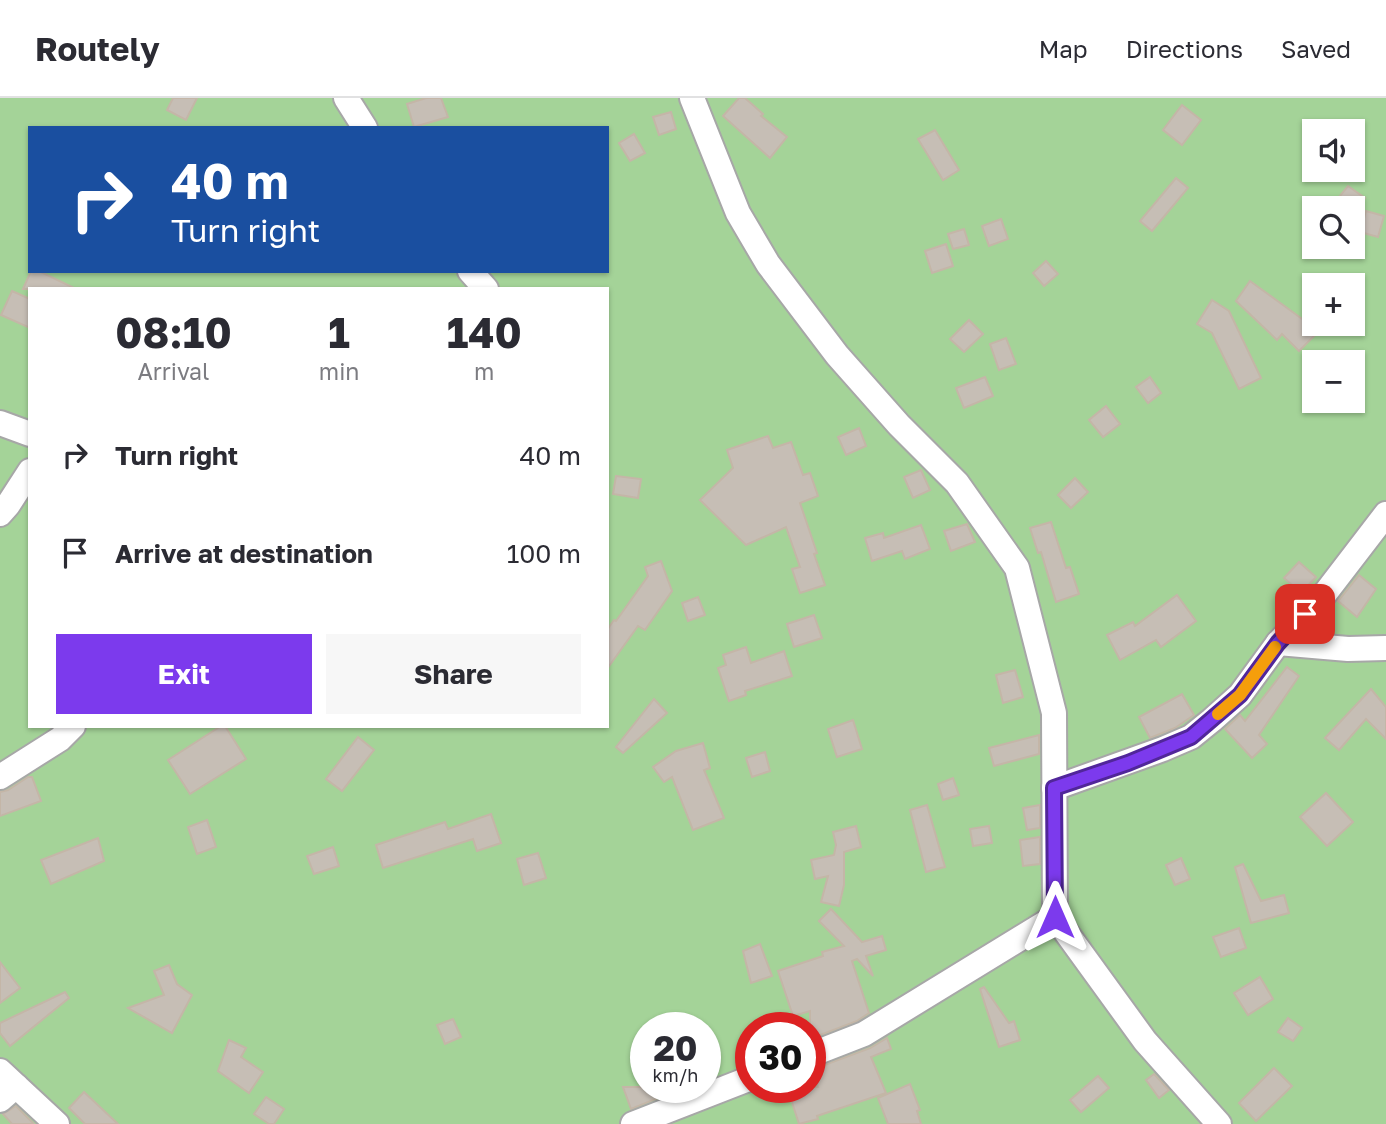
<!DOCTYPE html>
<html lang="en">
<head>
<meta charset="utf-8">
<style>
	body { margin:0; font-family:"Golos Text",sans-serif; background:#f7f7f7; color:#2b2b33; height:100vh; display:flex; flex-direction:column; font-size:26px; white-space:nowrap }
	* { box-sizing:border-box; margin:0 }
	p { font-size:23px; color:#7c7c81 }
	.icon { flex:none; width:38px; height:38px; fill:none; stroke:currentColor; stroke-width:2; stroke-linecap:round; stroke-linejoin:round }
	.map { position:relative; flex:1; overflow:hidden }
	.details { position:absolute; left:28px; top:189px; width:581px; height:441px; display:flex; flex-direction:column; background:#fff; border-radius:0px; box-shadow:0 2px 5px #0004 }
	.details>* { flex:none }
	.hud { position:absolute; left:28px; top:28px; width:581px; height:147px; border-radius:0px; box-shadow:0 2px 5px #0004; background:#1a4fa0; color:#fff; overflow:hidden }
	.buttons { position:absolute; left:1302px; top:21px; display:grid; gap:14px }
	.buttons a { display:grid; place-items:center; width:63px; height:63px; border-radius:0px; background:#fff; box-shadow:0 2px 5px #0004; font-size:35px }
	.speed { position:absolute; left:630px; top:914px; display:flex; gap:14px; font-size:35px; font-weight:700; text-align:center }
	.speed>* { display:grid; place-content:center; width:91px; height:91px; border-radius:50%; background:#fff; box-shadow:0 2px 5px #0004; line-height:1 }
	.speed small { font-size:18px; font-weight:400 }
	.speed .limit { border:10px solid #d22; background:#fff; color:#111 }
	.pin { position:absolute; display:grid; place-items:center; width:60px; height:60px; color:#fff; margin:-30px; border-radius:14px; box-shadow:0 4px 10px #0006 }
	.me { position:absolute; width:77px; margin:-38px; rotate:0deg; stroke-linejoin:round; filter:drop-shadow(0 0 5px #0008) }
	.turn { display:flex; align-items:center; gap:24px; height:147px; padding:0 28px; font-size:32px }
	.turn .icon { width:91px; height:91px; stroke-width:2.5 }
	.turn b { display:block; font-size:49px; line-height:60px }
	.eta { display:flex; justify-content:space-evenly; align-items:center; height:119px; text-align:center }
	.eta b { font-size:42px; font-weight:700; line-height:49px }
	.cta { display:flex; gap:14px; margin-top:auto; padding:14px 28px }
	.cta a { flex:1; height:80px; border-radius:0px; background:#7c3aed; color:#fff; font-size:28px; font-weight:700; line-height:80px; text-align:center }
	.cta a+a { background:#f7f7f7; color:#2b2b33 }
	ul { padding:0; list-style:none }
	li { display:flex; align-items:center; gap:21px; height:98px; padding:0 28px }
	li div { flex:1 }
	li b { display:block; font-size:26px }
	li em { font-style:normal }
	header { display:flex; align-items:center; gap:42px; box-sizing:border-box; height:98px; padding:0 35px; background:#fff; border-bottom:2px solid #e1e1e2 }
	header strong { font-size:33px }
	nav { display:flex; gap:38px; margin-inline-start:auto; font-size:24px }
	.map>svg:first-child { display:block }
	.forest { fill:#a4d398; fill-rule:evenodd }
	.building { fill:#c6beb5; stroke:#c4b6a7; stroke-width:2 }
	.lines { fill:none; stroke-linecap:round; stroke-linejoin:round }
	.street-casing { stroke:#a7a7a7; stroke-width:28 }
	.street { stroke:#fff; stroke-width:24 }
	.route-casing { stroke:#51269a; stroke-width:18 }
	.route { stroke:#7c3aed; stroke-width:12 }
	.slow { stroke:#f59e0b; stroke-width:12 }
</style>
</head>
<body>
<header>
<strong>Routely</strong>
<nav><a>Map</a><a>Directions</a><a>Saved</a></nav>
</header>
<div class="map">
<svg width="1386" height="1026" viewBox="0 0 1386 1026">
	<rect width="100%" height="100%" fill="#f1efe6"/>
	<!-- forest -->
	<path class="forest" d="M0,0h1386v1026h-1386zM30,30h577v143h-577zM1314,33h39v39h-39zM1314,110h39v39h-39zM1314,187h39v39h-39zM30,191h577v437h-577zM1314,264h39v39h-39zM646,929h59v60h-59zM751,929h59v60h-59z"/>
	<!-- building -->
	<g class="building">
		<polygon points="173,0 197,0 186,22 167,12"/>
		<polygon points="426,0 441,0 448,19 414,29 407,6"/>
		<polygon points="739,0 745,0 763,16 761,18 787,39 770,60 723,18"/>
		<polygon points="1182,7 1201,22 1182,47 1163,32"/>
		<polygon points="671,14 676,31 659,37 653,19"/>
		<polygon points="935,32 959,72 943,82 918,41"/>
		<polygon points="634,36 645,55 630,63 619,45"/>
		<polygon points="1176,80 1188,90 1152,133 1140,123"/>
		<polygon points="1348,88 1365,100 1357,110 1330,110"/>
		<polygon points="1366,113 1384,118 1378,139 1360,134"/>
		<polygon points="1001,121 1008,141 989,148 982,128"/>
		<polygon points="964,131 969,147 953,151 948,136"/>
		<polygon points="946,146 953,168 932,175 925,153"/>
		<polygon points="1046,163 1058,176 1044,188 1033,175"/>
		<polygon points="31,173 39,173 76,191 23,191"/>
		<polygon points="1250,183 1305,223 1306,221 1319,233 1299,253 1282,236 1277,242 1236,203"/>
		<polygon points="12,193 30,201 30,230 1,217"/>
		<polygon points="1212,202 1229,213 1261,280 1239,291 1212,235 1197,226"/>
		<polygon points="969,222 983,236 964,254 950,241"/>
		<polygon points="1006,240 1016,266 999,272 990,246"/>
		<polygon points="985,279 993,298 964,310 956,290"/>
		<polygon points="1150,279 1161,295 1148,305 1136,289"/>
		<polygon points="1106,308 1120,326 1103,339 1089,322"/>
		<polygon points="859,330 866,348 846,357 838,339"/>
		<polygon points="768,338 773,350 791,344 803,377 810,375 818,398 800,405 817,455 814,456 825,487 800,495 792,471 800,469 786,429 746,447 700,402 733,370 727,352"/>
		<polygon points="921,372 930,392 913,400 904,379"/>
		<polygon points="616,378 641,381 638,400 613,396"/>
		<polygon points="1075,380 1088,394 1071,410 1058,397"/>
		<polygon points="1051,424 1066,470 1070,469 1079,496 1056,504 1041,454 1038,455 1030,430"/>
		<polygon points="967,426 975,444 951,453 944,433"/>
		<polygon points="921,427 930,451 905,461 902,453 872,463 865,440 883,435 884,440"/>
		<polygon points="661,463 672,493 645,532 638,528 607,571 607,532 614,522 616,523 648,478 645,469"/>
		<polygon points="1299,464 1316,479 1301,495 1284,480"/>
		<polygon points="1359,477 1376,491 1357,519 1338,503"/>
		<polygon points="1177,497 1196,523 1161,549 1156,542 1120,562 1107,537 1133,524 1135,528"/>
		<polygon points="698,499 705,517 688,523 682,505"/>
		<polygon points="814,517 822,540 794,549 787,526"/>
		<polygon points="746,549 751,565 784,553 792,578 745,593 746,597 729,603 718,570 726,567 723,557"/>
		<polygon points="1287,569 1299,578 1259,637 1267,646 1252,660 1225,631 1240,617 1245,623"/>
		<polygon points="1015,572 1023,599 1003,605 996,577"/>
		<polygon points="1371,591 1386,609 1386,641 1366,621 1339,652 1325,640"/>
		<polygon points="1182,596 1194,617 1175,630 1150,640 1139,619"/>
		<polygon points="654,601 667,615 623,655 616,649"/>
		<polygon points="853,622 862,651 837,659 828,631"/>
		<polygon points="221,628 225,628 246,661 190,696 168,662"/>
		<polygon points="1039,637 1039,656 994,668 989,650"/>
		<polygon points="358,639 374,652 342,693 326,681"/>
		<polygon points="703,645 710,670 704,672 724,720 693,732 672,679 664,684 653,669 676,653"/>
		<polygon points="765,654 770,673 752,679 746,660"/>
		<polygon points="28,679 32,679 41,703 0,718 0,694 8,692"/>
		<polygon points="953,680 959,697 943,702 938,686"/>
		<polygon points="1326,695 1353,724 1327,748 1300,719"/>
		<polygon points="927,707 945,769 926,774 910,712"/>
		<polygon points="1040,707 1040,730 1027,732 1023,710"/>
		<polygon points="491,716 501,745 477,753 473,741 383,770 376,747 445,724 448,731"/>
		<polygon points="207,722 216,749 197,756 188,729"/>
		<polygon points="856,728 861,749 844,754 844,787 839,808 821,804 828,778 815,781 811,762 834,757 836,747 833,734"/>
		<polygon points="989,728 992,745 973,748 970,731"/>
		<polygon points="1040,739 1040,766 1023,768 1020,742"/>
		<polygon points="98,740 104,763 51,786 41,762"/>
		<polygon points="333,749 339,768 314,776 307,758"/>
		<polygon points="538,755 546,780 524,787 517,761"/>
		<polygon points="1181,760 1190,781 1175,787 1166,767"/>
		<polygon points="1243,766 1261,803 1284,797 1289,815 1251,825 1235,769"/>
		<polygon points="831,811 862,844 882,838 886,852 866,858 873,878 857,861 852,863 869,915 857,923 810,941 810,913 793,918 778,873 823,858 822,854 844,848 819,823"/>
		<polygon points="1239,830 1246,850 1221,859 1213,839"/>
		<polygon points="760,846 772,878 751,885 743,853"/>
		<polygon points="0,864 20,890 0,905"/>
		<polygon points="169,867 177,886 192,897 172,935 128,910 164,897 154,873"/>
		<polygon points="1260,879 1273,901 1248,917 1234,895"/>
		<polygon points="984,889 1009,925 1014,923 1020,942 999,949 980,891"/>
		<polygon points="65,894 69,900 10,948 0,935 0,925"/>
		<polygon points="1288,920 1302,930 1293,943 1278,934"/>
		<polygon points="453,921 461,939 445,946 437,927"/>
		<polygon points="887,940 891,951 871,959 886,995 817,1018 818,1021 799,1026 787,989 818,989 813,976 821,973 819,969 870,950"/>
		<polygon points="229,942 246,950 241,959 263,974 249,995 218,973"/>
		<polygon points="1274,970 1292,988 1256,1023 1239,1005"/>
		<polygon points="1154,976 1169,992 1159,1000 1146,982"/>
		<polygon points="1098,978 1109,990 1081,1014 1070,1002"/>
		<polygon points="910,986 920,1012 917,1013 921,1026 888,1026 878,1000"/>
		<polygon points="623,989 675,989 676,993 631,1011"/>
		<polygon points="84,994 118,1026 85,1026 69,1010"/>
		<polygon points="266,999 284,1011 274,1026 269,1026 254,1016"/>
		<polygon points="16,1008 34,1026 12,1026 3,1016"/>
	</g>
	<g class="lines">
		<defs>
			<g id="street">
				<polyline points="346,0 365,30"/>
				<polyline points="692,0 738,115 768,166 837,257 899,327 957,385 1017,470 1054,615 1055,819 1145,943 1219,1026"/>
				<polyline points="470,173 486,191"/>
				<polyline points="0,325 30,336"/>
				<polyline points="0,416 8,407 30,373"/>
				<polyline points="1278,545 1348,551 1386,550"/>
				<polyline points="0,679 60,641 73,628"/>
				<polyline points="1054,690 1163,651 1191,639 1212,622 1240,597 1278,545 1320,502 1386,416"/>
				<polyline points="810,957 864,936 1055,819"/>
				<polyline points="0,973 57,1026"/>
				<polyline points="0,1002 16,988"/>
				<polyline points="633,1026 751,980"/>
			</g>
		</defs>
		<!-- street casing -->
		<use href="#street" class="street-casing"/>
		<!-- street -->
		<use href="#street" class="street"/>
	</g>
	<g class="lines">
		<defs>
			<polyline id="route" points="1055,819 1054,690 1128,665 1191,639 1240,597 1278,545 1305,516"/>
		</defs>
		<!-- route casing -->
		<use href="#route" class="route-casing"/>
		<!-- route -->
		<use href="#route" class="route"/>
		<!-- slow -->
		<polyline class="slow" points="1218,616 1240,597 1275,549"/>
	</g>
</svg>
<div class="buttons">
<a><svg class="icon" aria-label="sound" viewBox="0 0 24 24"><path d="M4 9h4l5-4v14l-5-4H4zM17 9q2 3 0 6"/></svg></a>
<a><svg class="icon" aria-label="search" viewBox="0 0 24 24"><circle cx="10" cy="10" r="6"/><path d="M15 15l6 6"/></svg></a>
<a>+</a>
<a>−</a>
</div>
<div class="speed"><div>20<small>km/h</small></div><div class="limit">30</div></div>
<div class="pin" style="left:1305px;top:516px;background:#d93025"><svg class="icon" aria-label="arrive" viewBox="0 0 24 24"><path d="M6 21V4h12l-3 4 3 4H6"/></svg></div>
<svg class="me" style="left:1055px;top:819px" viewBox="-20 -20 40 40"><path d="M0-17L14 15 0 8-14 15z" fill="#7c3aed" stroke="#fff" stroke-width="4"/></svg>
<div class="hud">
<div class="turn"><svg class="icon" aria-label="right" viewBox="0 0 24 24"><path d="M7 20v-9h11M14 6l5 5-5 5"/></svg><div><b>40 m</b>Turn right</div></div>
</div>
<section class="details">
<div class="eta">
<div><b>08:10</b><p>Arrival</p></div>
<div><b>1</b><p>min</p></div>
<div><b>140</b><p>m</p></div>
</div>
<ul>
<li><svg class="icon" aria-label="right" viewBox="0 0 24 24"><path d="M7 20v-9h11M14 6l5 5-5 5"/></svg><div><b>Turn right</b></div><em>40 m</em></li>
<li><svg class="icon" aria-label="arrive" viewBox="0 0 24 24"><path d="M6 21V4h12l-3 4 3 4H6"/></svg><div><b>Arrive at destination</b></div><em>100 m</em></li>
</ul>
<div class="cta"><a>Exit</a><a>Share</a></div>
</section>
</div>
</body>
</html>
